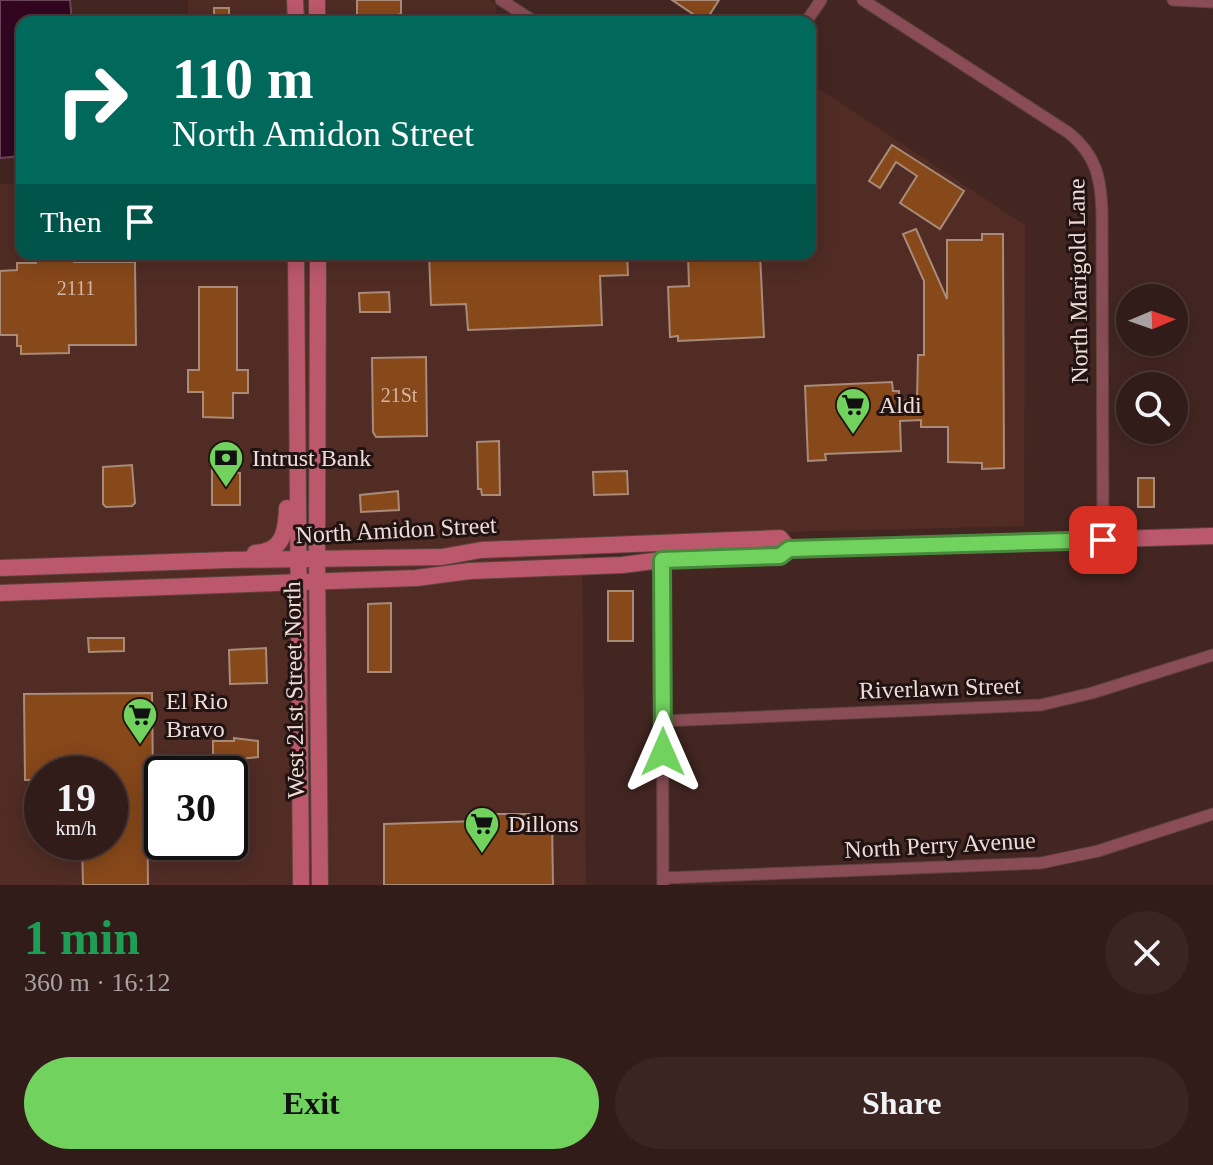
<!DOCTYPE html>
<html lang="en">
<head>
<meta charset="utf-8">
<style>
	body { margin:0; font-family:"Times New Roman",serif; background:#3a2522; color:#f1f3f6; height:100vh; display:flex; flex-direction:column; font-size:30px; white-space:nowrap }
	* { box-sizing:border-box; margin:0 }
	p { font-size:26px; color:#a8a1a2 }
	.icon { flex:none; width:44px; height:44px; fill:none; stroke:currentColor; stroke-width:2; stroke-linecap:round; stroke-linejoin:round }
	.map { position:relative; height:885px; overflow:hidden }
	.sheet { display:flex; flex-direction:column; background:#321c19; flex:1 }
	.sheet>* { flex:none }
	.guide { position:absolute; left:16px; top:16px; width:800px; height:244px; border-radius:16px; box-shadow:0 4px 20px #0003,0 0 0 2px #4d3a38; background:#00695c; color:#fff; overflow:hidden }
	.needle { width:52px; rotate:88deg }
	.tools { position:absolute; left:1116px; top:284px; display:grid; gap:16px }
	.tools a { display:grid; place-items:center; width:72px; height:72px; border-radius:50%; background:#321c19; box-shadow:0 4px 20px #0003,0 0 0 2px #4d3a38; font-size:40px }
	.speed { position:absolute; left:24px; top:756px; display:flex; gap:16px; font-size:40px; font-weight:700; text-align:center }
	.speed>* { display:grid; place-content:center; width:104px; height:104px; border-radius:50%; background:#321c19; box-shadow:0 4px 20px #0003,0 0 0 2px #4d3a38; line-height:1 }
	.speed small { font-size:20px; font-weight:400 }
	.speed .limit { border:4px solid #111; border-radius:12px; background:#fff; color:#111 }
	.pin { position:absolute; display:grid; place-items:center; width:68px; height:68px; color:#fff; margin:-34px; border-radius:16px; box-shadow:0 4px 12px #0006 }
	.me { position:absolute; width:88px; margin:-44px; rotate:0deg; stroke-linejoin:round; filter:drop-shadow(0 0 6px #0008) }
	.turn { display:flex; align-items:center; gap:28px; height:168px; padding:0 24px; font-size:36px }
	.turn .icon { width:104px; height:104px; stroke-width:2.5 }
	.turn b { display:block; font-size:56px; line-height:68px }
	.then { display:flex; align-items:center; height:76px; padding:0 24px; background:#0003; gap:16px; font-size:30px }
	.round { display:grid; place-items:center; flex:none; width:84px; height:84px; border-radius:42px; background:#3a2522 }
	.summary { display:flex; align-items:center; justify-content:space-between; height:136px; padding:0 24px }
	h1 { font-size:48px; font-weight:800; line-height:60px; color:#1e9e55 }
	.button { display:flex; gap:16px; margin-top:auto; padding:16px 24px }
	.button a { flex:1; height:92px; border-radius:48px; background:#71d35e; color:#111; font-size:32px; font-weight:800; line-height:92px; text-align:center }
	.button a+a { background:#3a2522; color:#f1f3f6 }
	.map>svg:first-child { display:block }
	.built { fill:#502c25; fill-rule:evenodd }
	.water { fill:#320621; stroke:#6b4658; stroke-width:2 }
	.building { fill:#87481a; stroke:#a88b78; stroke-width:2 }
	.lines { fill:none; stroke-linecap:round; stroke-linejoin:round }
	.street-casing { stroke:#5f433e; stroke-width:13 }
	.secondary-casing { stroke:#5f433e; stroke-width:18 }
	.street { stroke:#8a4c57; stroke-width:11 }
	.secondary { stroke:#bb586c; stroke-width:16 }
	.route-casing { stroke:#49893d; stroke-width:20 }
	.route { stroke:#71d35e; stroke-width:14 }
	.labels { text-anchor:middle; stroke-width:6; stroke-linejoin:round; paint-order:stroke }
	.number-label { font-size:20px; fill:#d5b6a8 }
	.street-label { font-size:24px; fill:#efdbd7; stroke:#211311 }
	.poi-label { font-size:24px; fill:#efdbd7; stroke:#211311; text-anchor:start }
</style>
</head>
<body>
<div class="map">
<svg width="1213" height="885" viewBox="0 0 1213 885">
	<rect width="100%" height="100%" fill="#432621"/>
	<!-- built -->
	<g class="built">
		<polygon points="188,0 490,0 496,4 496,22 188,22"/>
		<path d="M810,83l215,142 -1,301 -442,11 4,348h-586v-701h22v70h788zM42,774h68v68h-68zM162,774h68v68h-68z"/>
	</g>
	<!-- water -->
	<polygon class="water" points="0,0 70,0 72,22 22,22 22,156 0,158"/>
	<!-- building -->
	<g class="building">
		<polygon points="357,0 401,0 401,14 397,15 397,20 357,22"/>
		<polygon points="672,0 719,0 705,22"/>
		<rect x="214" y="8" width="15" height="14"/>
		<polygon points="892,145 964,191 940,229 900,203 917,176 896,162 880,188 869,181"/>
		<polygon points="916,229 947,299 947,240 982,240 982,234 1003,234 1004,468 982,469 982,463 948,462 948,427 921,427 921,420 900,421 901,451 825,454 826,460 808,461 805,386 892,382 893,391 899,391 899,401 917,400 918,355 924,355 924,281 903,234"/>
		<polygon points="36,254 74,254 74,262 135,262 136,345 69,345 69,353 21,354 21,346 17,346 17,335 0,335 0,271 17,270 17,263 36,263"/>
		<polygon points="429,254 627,254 628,275 600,276 602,325 468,330 466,304 431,305"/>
		<polygon points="688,254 760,254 764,337 678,341 678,336 670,337 668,287 689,286"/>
		<polygon points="199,287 237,287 237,370 248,370 248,393 233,393 233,418 203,417 203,392 188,392 188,370 199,370"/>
		<polygon points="389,292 390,312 360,312 359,293"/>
		<polygon points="426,357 427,436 376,437 373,432 372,358"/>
		<polygon points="499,441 500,495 482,495 481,489 478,489 477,442"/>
		<polygon points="212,464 224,464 224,473 240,473 240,505 212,505"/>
		<polygon points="132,465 135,503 132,506 106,507 103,504 103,467"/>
		<polygon points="627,471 628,494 594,495 593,472"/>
		<rect x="1138" y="478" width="16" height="29"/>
		<polygon points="398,491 399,510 361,512 360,495"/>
		<rect x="608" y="591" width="25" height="50"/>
		<polygon points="391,603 391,672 368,672 368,604"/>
		<polygon points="88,638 124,638 124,651 89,652"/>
		<polygon points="266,648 267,683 230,684 229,650"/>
		<polygon points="152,693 153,779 147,779 148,885 83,885 82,842 110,842 110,774 42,774 42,780 25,780 24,694"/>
		<polygon points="234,738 258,741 258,757 233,760 213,758 213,741 234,741"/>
		<polygon points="478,814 544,814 544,821 552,821 553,885 384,885 384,824 478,821"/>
	</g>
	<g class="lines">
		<defs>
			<g id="street">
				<polyline points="501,0 535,22"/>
				<path d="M863,0l206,133c27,22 32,45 33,79l1,328"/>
				<polyline points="1173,0 1213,2"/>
				<polyline points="806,22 821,0"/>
				<polyline points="662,560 663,884"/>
				<polyline points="663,721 1041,705 1092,693 1213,655"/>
				<polyline points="663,878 1041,863 1098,851 1213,814"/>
			</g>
			<g id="secondary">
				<polyline points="295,0 296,22"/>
				<polyline points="317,0 317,22"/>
				<polyline points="296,254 301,885"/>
				<polyline points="318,254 317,559 320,885"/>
				<path d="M255,553c28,-1 31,-21 32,-45"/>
				<polyline points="0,568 228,560 442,557 481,550 780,538 789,549"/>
				<polyline points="0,593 416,578 470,571 622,565 662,560 780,556 789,549 1213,536"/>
			</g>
		</defs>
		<!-- street casing -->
		<use href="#street" class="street-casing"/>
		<!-- secondary casing -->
		<use href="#secondary" class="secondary-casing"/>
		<!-- street -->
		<use href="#street" class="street"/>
		<!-- secondary -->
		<use href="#secondary" class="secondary"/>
	</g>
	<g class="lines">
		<defs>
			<polyline id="route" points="663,752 662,560 780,556 789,549 1103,540"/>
		</defs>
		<!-- route casing -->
		<use href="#route" class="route-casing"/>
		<!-- route -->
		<use href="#route" class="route"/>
	</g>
	<!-- icons -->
	<defs>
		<symbol id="supermarket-pin" viewBox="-11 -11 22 30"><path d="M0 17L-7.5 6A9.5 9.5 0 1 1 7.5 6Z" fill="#71d35e" stroke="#211311"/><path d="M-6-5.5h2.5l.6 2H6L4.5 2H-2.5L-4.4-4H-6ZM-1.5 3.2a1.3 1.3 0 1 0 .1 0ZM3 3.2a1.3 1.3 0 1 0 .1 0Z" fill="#111"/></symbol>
		<symbol id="bank-pin" viewBox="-11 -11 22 30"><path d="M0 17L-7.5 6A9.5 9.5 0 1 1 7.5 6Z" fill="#71d35e" stroke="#211311"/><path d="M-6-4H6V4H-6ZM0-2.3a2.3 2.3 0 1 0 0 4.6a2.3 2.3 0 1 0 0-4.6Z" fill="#111"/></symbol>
	</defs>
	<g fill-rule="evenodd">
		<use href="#supermarket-pin" x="833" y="385" width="40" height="54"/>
		<use href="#bank-pin" x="206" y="438" width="40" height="54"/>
		<use href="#supermarket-pin" x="120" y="695" width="40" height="54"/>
		<use href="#supermarket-pin" x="462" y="804" width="40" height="54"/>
	</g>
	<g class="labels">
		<!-- number labels -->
		<g class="number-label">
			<text x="76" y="295">2111</text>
			<text x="399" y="402">21St</text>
		</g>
		<!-- street labels -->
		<g class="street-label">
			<text transform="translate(1078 281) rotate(-91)" y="8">North Marigold Lane</text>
			<text transform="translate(396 530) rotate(-3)" y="8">North Amidon Street</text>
			<text transform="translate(940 688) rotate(-2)" y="8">Riverlawn Street</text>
			<text transform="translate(294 690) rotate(-91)" y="8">West 21st Street North</text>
			<text transform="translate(940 845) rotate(-3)" y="8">North Perry Avenue</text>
		</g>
		<!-- poi labels -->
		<g class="poi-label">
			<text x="879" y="413">Aldi</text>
			<text x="252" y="466">Intrust Bank</text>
			<text x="166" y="709">El Rio<tspan x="166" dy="28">Bravo</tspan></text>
			<text x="508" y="832">Dillons</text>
		</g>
	</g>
</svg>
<div class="tools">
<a><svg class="needle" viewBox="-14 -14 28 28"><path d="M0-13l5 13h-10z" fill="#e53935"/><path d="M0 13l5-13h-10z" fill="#a8a1a2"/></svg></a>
<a><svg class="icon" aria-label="search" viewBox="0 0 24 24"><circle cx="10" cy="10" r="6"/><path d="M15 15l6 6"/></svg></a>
</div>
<div class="speed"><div>19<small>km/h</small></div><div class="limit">30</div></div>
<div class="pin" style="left:1103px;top:540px;background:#d93025"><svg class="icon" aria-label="arrive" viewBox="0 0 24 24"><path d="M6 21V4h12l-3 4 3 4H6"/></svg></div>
<svg class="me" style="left:663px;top:752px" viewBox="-20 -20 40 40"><path d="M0-17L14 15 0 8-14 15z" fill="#71d35e" stroke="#fff" stroke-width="4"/></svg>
<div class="guide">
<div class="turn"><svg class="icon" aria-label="right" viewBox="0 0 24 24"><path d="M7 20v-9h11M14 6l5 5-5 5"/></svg><div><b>110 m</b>North Amidon Street</div></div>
<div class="then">Then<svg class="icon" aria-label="arrive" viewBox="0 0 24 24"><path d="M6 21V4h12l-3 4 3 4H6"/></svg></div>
</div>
</div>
<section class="sheet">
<div class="summary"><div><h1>1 min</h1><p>360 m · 16:12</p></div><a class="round"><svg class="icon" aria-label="close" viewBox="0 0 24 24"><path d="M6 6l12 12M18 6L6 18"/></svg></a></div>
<div class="button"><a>Exit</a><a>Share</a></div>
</section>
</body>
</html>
